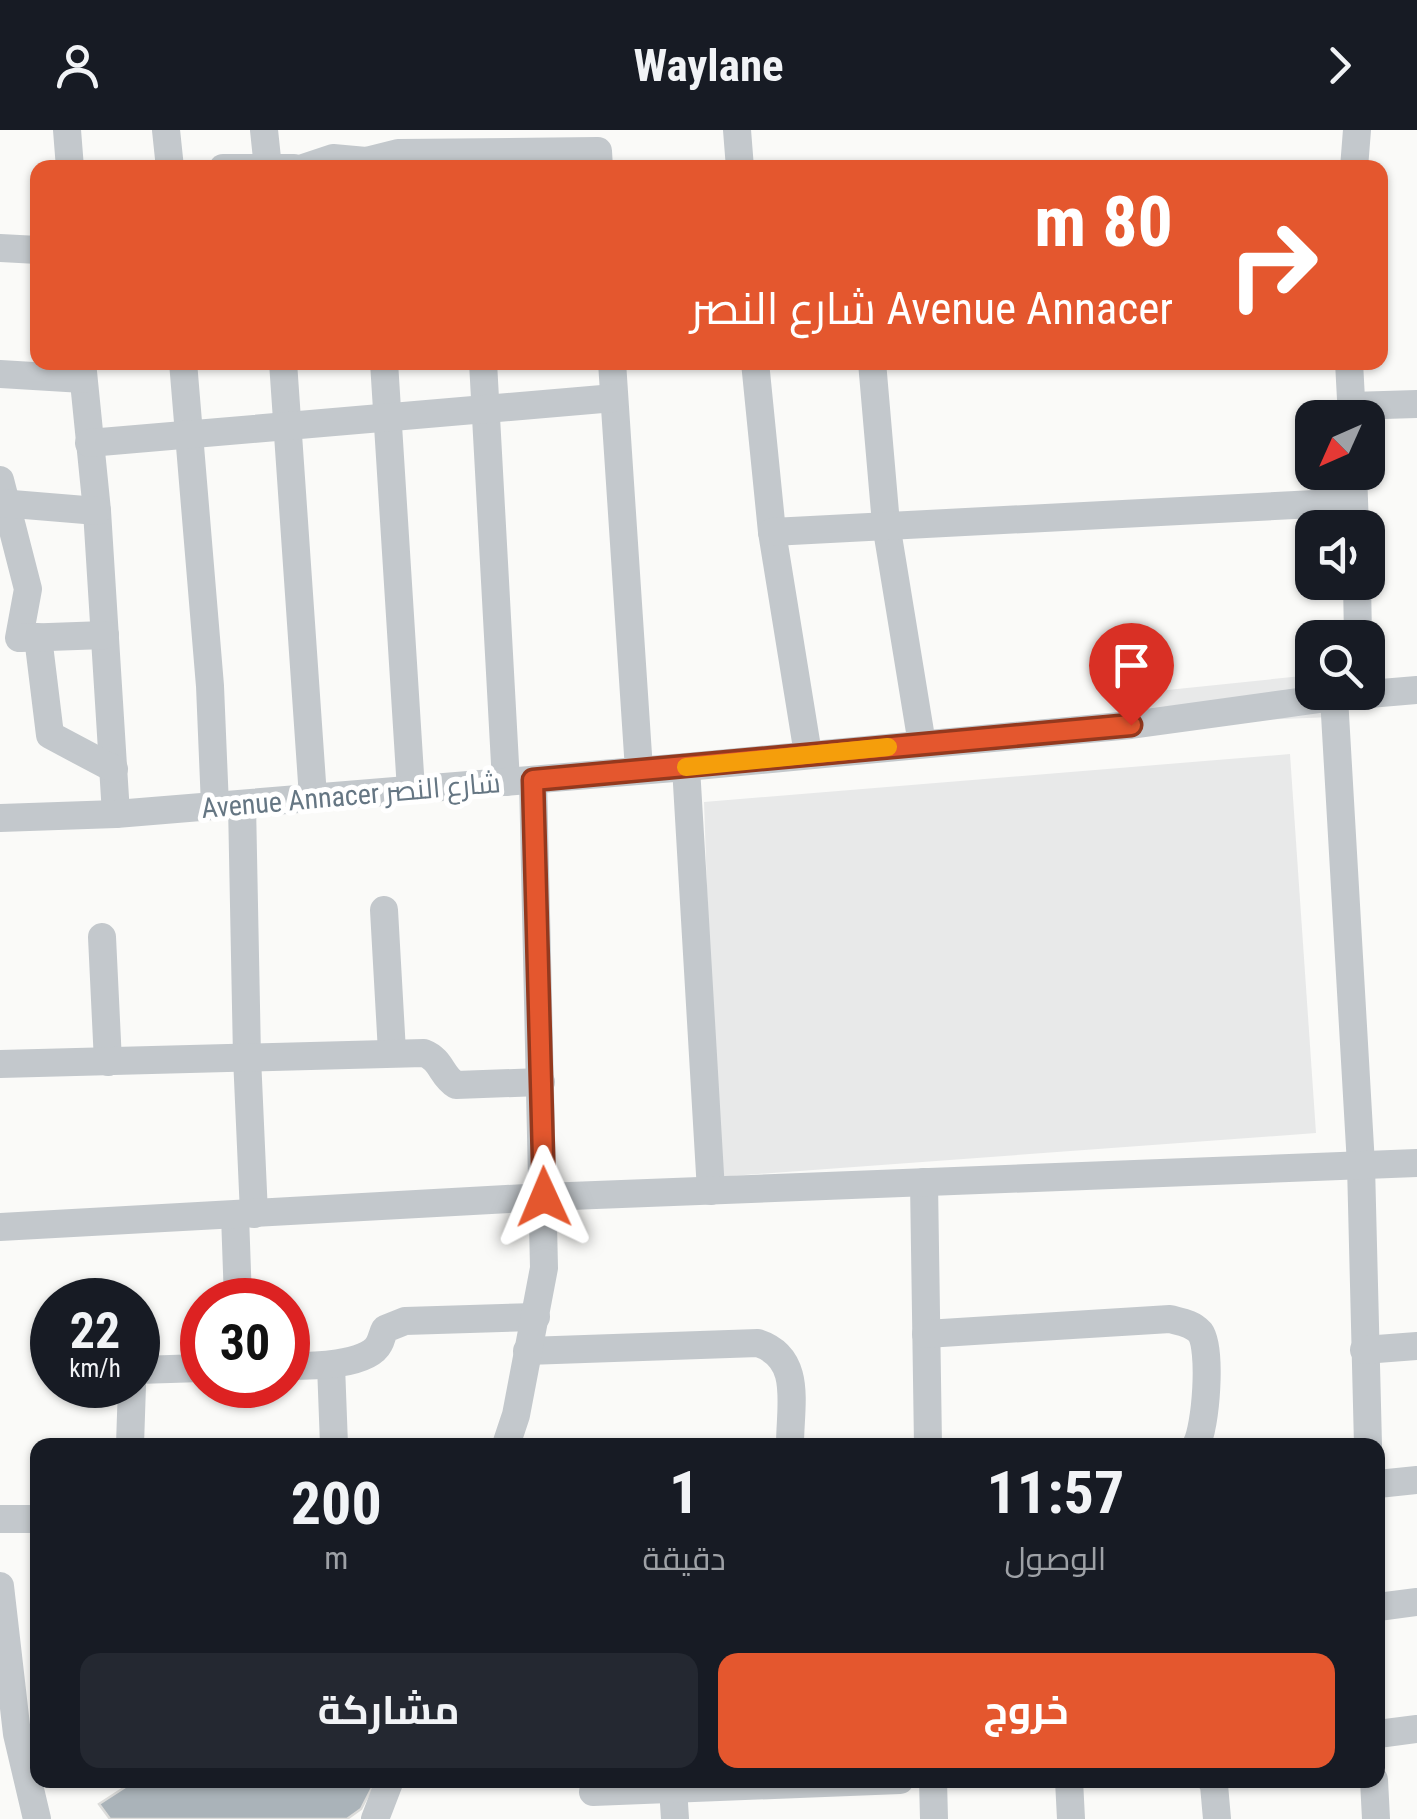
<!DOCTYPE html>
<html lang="ar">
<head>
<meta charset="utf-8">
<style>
	body { margin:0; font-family:"Roboto Condensed",Cairo,sans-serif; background:#242831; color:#f1f3f6; direction:rtl; height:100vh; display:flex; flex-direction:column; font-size:38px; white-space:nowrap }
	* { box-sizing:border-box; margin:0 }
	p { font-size:32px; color:#9ea1a6 }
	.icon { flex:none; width:55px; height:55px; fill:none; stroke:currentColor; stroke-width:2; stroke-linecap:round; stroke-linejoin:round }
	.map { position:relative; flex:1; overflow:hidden; direction:ltr }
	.sheet { position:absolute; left:30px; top:1308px; width:1355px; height:350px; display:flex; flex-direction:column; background:#171b24; border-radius:20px; box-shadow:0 2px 8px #0004; direction:rtl }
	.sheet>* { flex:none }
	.banner { position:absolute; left:30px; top:30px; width:1358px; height:210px; border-radius:20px; box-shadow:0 2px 8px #0004; direction:rtl; background:#e4572e; color:#fff; overflow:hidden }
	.needle { width:65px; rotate:225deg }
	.buttons { position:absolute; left:1295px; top:270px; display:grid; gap:20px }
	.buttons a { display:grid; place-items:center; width:90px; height:90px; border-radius:20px; background:#171b24; box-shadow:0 2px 8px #0004; font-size:50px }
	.speed { position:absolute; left:30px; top:1148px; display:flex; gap:20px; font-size:50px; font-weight:700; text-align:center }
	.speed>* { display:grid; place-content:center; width:130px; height:130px; border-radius:50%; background:#171b24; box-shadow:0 2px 8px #0004; line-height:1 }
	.speed small { font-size:25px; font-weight:400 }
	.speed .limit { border:15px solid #d22; background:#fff; color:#111 }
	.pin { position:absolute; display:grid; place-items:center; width:85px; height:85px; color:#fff; margin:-102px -42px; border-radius:50% 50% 50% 0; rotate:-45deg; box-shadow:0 0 10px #0007 }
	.pin .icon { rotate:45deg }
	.me { position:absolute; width:110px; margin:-55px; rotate:359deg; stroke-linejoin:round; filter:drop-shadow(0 0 8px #0008) }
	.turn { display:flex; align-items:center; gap:35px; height:210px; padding:0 50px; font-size:45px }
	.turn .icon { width:130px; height:130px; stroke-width:2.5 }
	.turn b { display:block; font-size:70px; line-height:85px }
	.eta { display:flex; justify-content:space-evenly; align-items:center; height:170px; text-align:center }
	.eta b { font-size:60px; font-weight:700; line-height:70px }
	.button { display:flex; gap:20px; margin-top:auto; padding:20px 50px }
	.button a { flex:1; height:115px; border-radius:20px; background:#e4572e; color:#fff; font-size:40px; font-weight:700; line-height:115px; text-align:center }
	.button a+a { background:#242831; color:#f1f3f6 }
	header { display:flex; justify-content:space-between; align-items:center; height:130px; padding:0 50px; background:#171b24; font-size:45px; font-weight:700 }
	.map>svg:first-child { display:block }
	.built { fill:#e8e9e9 }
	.building { fill:#aab3b9; stroke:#dcdcda; stroke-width:2.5 }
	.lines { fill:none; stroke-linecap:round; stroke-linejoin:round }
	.street { stroke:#c3c8cc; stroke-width:28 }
	.route-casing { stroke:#94391e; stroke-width:25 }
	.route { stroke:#e4572e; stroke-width:18 }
	.slow { stroke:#f59e0b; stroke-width:18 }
	.labels { text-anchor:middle; stroke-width:10; stroke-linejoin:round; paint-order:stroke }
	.street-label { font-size:28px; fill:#657683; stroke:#fff }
</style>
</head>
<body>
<header><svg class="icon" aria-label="forward" viewBox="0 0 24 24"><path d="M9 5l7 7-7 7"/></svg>Waylane<svg class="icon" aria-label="person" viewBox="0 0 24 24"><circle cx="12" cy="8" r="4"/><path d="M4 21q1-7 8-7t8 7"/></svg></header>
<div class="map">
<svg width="1417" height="1689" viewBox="0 0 1417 1689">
	<rect width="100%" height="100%" fill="#fafaf8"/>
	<!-- built -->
	<g class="built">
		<polygon points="1312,545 1312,562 1332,587 1132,595 1148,562"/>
		<polygon points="1290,624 1316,1003 717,1047 704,672"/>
	</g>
	<!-- building -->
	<polygon class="building" points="136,1650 376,1650 361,1679 347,1689 110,1689 99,1674"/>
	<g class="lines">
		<!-- street -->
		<g class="street">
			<polyline points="67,0 70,38"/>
			<polyline points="166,0 170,38"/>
			<polyline points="264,0 268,38"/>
			<polyline points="737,0 740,38"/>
			<polyline points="223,38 294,38"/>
			<polyline points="303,38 333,28 366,31 398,23 598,21 599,38"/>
			<polyline points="1354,38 1357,0"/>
			<polyline points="0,118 38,120"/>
			<polyline points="82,232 97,381 116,684"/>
			<polyline points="183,232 210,556 215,676"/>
			<polyline points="283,232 313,667"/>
			<polyline points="384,232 411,660"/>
			<polyline points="483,232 506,652"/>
			<polyline points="612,232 639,640"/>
			<polyline points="755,232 772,402 808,624"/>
			<polyline points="872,232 886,394 922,614"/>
			<polyline points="1349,232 1352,288"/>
			<polyline points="0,244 83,249"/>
			<polyline points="1351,276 1417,274"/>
			<polyline points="89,313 614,268"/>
			<polyline points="1353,342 1355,398"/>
			<polyline points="0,350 28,459 19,508"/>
			<polyline points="0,373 97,381"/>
			<polyline points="772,402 1354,372"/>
			<polyline points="1357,452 1358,508"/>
			<polyline points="38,507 50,605 114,639"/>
			<polyline points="21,508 105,505"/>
			<polyline points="1334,567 1361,1035 1368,1315"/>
			<polyline points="686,637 711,1061"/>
			<polyline points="242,674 247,927 254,1084"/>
			<polyline points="0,688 116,684 686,637 1131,595 1334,567 1417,560"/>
			<polyline points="384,780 392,922"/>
			<polyline points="102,807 108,932"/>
			<path d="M0,934l424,-11c18,7 17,23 32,32l85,-3"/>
			<polyline points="924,1052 928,1315"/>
			<polyline points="235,1085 238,1170"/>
			<polyline points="0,1097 544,1067 1417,1033"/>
			<path d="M926,1204l244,-15c11,3 22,4 30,13 12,16 6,96 -4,113"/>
			<polyline points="1364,1220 1417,1216"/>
			<path d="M527,1221l231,-8c45,15 32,62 32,102"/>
			<polyline points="331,1235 334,1315"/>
			<path d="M288,1236c21,0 80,0 91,-22 3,-5 3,-10 6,-15l20,-8 131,-4"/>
			<polyline points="138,1240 202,1238"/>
			<polyline points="130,1315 132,1255"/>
			<polyline points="506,1315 516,1285 544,1138 533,650"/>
			<polyline points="1378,1354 1417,1350"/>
			<polyline points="0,1389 38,1389"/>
			<polyline points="0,1456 17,1604 37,1689"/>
			<polyline points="1378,1477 1417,1472"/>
			<polyline points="1378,1604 1417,1599"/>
			<polyline points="933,1650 934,1689"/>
			<polyline points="1069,1650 1071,1689"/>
			<polyline points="1211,1650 1214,1655 1217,1689"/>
			<polyline points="1374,1650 1376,1689"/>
			<polyline points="673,1658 675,1689"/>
			<polyline points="593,1662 900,1650"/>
			<polyline points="375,1689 390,1650"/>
		</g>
	</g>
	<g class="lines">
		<defs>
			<polyline id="route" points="544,1067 533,650 1131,595"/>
		</defs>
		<!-- route casing -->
		<use href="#route" class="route-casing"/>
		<!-- route -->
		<use href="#route" class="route"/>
		<!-- slow -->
		<polyline class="slow" points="686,637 888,617"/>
	</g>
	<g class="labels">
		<!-- street labels -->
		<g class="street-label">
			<text transform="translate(351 665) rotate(-5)" y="10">Avenue Annacer شارع النصر</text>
		</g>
	</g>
</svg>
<div class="buttons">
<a><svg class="needle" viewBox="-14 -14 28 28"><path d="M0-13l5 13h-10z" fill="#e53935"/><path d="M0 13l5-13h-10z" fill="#9ea1a6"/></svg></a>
<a><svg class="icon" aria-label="sound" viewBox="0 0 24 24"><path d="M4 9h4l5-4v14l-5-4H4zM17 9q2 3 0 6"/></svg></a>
<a><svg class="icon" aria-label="search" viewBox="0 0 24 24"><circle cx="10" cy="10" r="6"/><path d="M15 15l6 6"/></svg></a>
</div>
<div class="speed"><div>22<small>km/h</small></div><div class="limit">30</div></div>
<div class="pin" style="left:1131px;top:595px;background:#d93025"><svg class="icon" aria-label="arrive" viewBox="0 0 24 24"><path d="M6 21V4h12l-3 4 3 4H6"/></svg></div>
<svg class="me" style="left:544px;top:1067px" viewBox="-20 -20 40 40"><path d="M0-17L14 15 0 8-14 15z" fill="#e4572e" stroke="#fff" stroke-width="4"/></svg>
<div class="banner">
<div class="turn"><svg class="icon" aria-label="right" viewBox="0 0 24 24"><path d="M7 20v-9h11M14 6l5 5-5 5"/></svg><div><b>80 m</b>Avenue Annacer شارع النصر</div></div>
</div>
<section class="sheet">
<div class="eta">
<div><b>11:57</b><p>الوصول</p></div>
<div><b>1</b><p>دقيقة</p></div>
<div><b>200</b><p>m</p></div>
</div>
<div class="button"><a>خروج</a><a>مشاركة</a></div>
</section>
</div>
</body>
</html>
